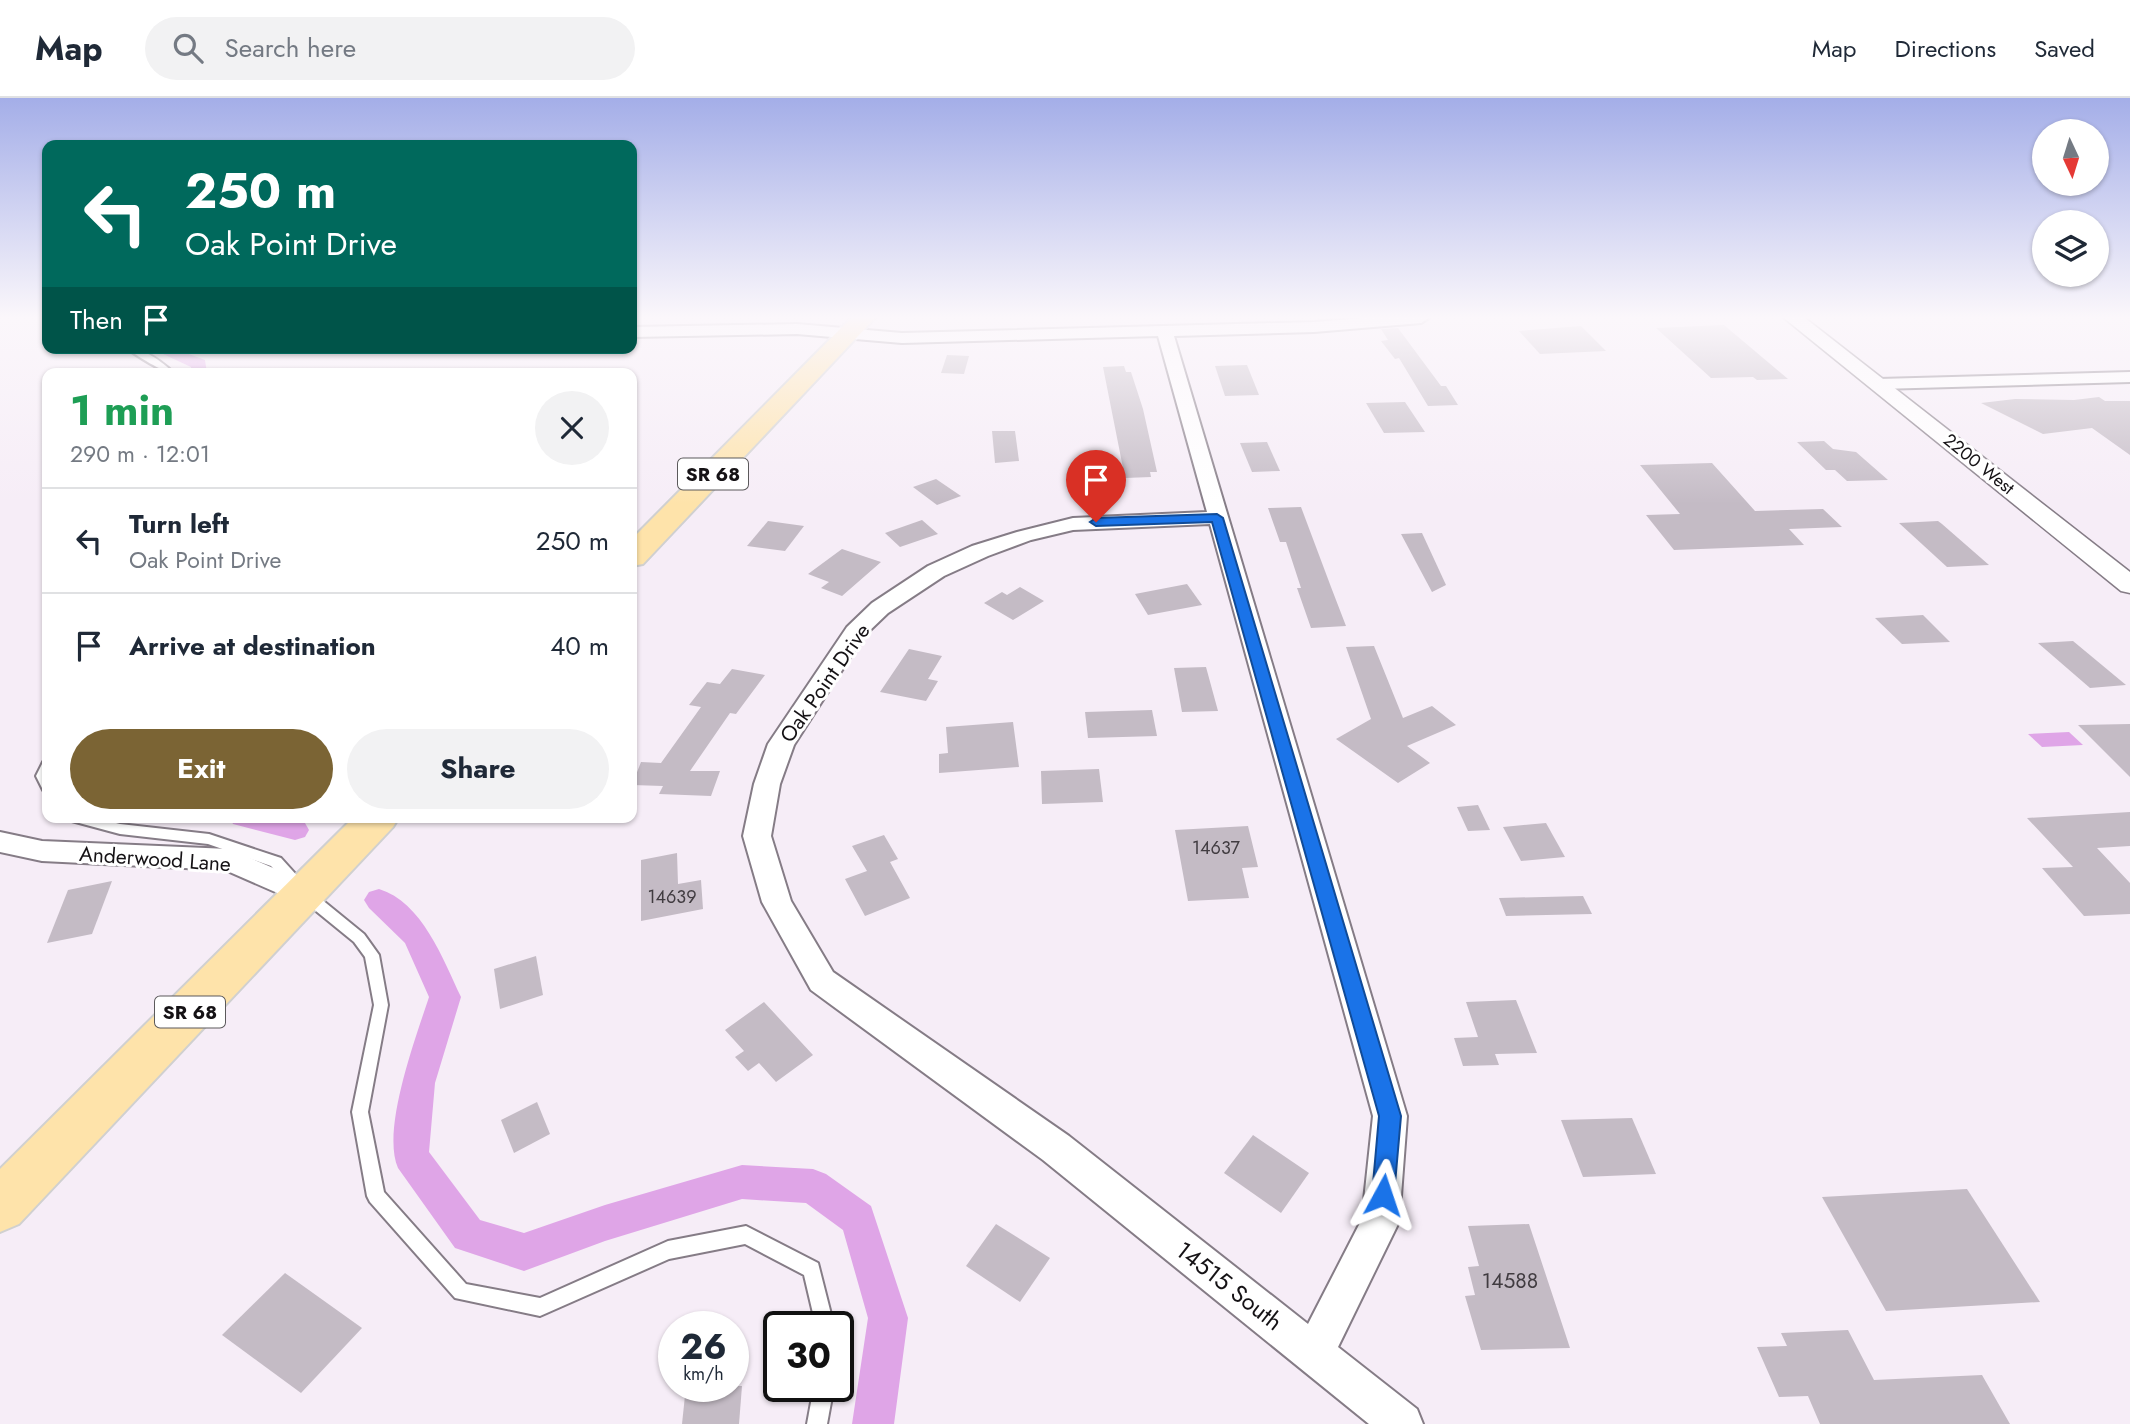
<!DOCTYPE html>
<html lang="en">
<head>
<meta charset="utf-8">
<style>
	body { margin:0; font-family:Jost,sans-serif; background:#f2f2f3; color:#1f2937; height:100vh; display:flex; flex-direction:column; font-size:26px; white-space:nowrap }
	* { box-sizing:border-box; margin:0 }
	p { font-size:23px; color:#747a83 }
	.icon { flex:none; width:38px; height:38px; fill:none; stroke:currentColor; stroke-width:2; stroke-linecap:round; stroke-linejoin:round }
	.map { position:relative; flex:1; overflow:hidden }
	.panel { position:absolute; left:42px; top:270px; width:595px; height:455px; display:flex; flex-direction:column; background:#fff; border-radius:14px; box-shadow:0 2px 5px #0004 }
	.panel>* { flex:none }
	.hud { position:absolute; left:42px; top:42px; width:595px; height:214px; border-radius:14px; box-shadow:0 2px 5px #0004; background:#00695c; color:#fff; overflow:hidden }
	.needle { width:46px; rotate:176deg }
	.tools { position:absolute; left:2032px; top:21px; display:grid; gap:14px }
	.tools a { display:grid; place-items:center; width:77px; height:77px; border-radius:50%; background:#fff; box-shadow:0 2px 5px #0004; font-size:35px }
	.speed { position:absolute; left:658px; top:1213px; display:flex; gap:14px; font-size:35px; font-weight:700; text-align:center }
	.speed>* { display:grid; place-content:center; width:91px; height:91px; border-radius:50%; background:#fff; box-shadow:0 2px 5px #0004; line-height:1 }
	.speed small { font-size:18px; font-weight:400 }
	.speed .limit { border:4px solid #111; border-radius:10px; background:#fff; color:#111 }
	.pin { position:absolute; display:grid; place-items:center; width:60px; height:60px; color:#fff; margin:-72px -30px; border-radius:50% 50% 50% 0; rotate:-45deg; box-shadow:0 0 7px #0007 }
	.pin .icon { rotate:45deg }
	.me { position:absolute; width:77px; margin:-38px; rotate:5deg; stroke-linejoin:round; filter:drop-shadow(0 0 5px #0008) }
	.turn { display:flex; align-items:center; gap:24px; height:147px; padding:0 28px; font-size:32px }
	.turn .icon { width:91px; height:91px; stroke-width:2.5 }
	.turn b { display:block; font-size:49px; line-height:60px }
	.then { display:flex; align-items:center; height:66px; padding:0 28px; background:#0003; gap:14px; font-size:26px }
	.round { display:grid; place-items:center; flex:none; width:74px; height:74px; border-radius:37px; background:#f2f2f3 }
	.headline { display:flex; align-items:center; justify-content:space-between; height:119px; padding:0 28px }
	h1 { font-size:42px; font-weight:700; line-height:52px; color:#1e9e55 }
	.action { display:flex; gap:14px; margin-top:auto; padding:14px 28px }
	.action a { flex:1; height:80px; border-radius:42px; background:#7b6434; color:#fff; font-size:28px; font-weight:700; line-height:80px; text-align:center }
	.action a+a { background:#f2f2f3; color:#1f2937 }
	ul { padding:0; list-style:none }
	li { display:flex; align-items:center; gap:21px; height:105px; padding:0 28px; border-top:2px solid #e0e1e3 }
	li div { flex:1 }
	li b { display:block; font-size:26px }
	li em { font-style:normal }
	header { display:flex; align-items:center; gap:42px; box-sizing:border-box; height:98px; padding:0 35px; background:#fff; border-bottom:2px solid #e0e1e3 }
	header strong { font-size:33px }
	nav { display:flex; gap:38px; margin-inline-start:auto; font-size:24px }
	.search { width:490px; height:63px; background:#f2f2f3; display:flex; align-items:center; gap:18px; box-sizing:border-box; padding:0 24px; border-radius:38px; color:#747a83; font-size:26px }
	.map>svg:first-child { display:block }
	.water { fill:#dfa5e7 }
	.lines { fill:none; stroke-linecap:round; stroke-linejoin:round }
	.canal { fill:#dfa5e7; fill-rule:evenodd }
	.building { fill:#c4bbc5 }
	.service-casing { stroke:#857c86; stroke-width:4 }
	.minor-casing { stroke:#857c86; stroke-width:4 }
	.tertiary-casing { stroke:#857c86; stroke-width:3 }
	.primary-casing { stroke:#d0d0d0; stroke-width:4 }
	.service { fill:#fff; fill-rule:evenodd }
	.minor { fill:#fff; fill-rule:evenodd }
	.tertiary { fill:#fff; fill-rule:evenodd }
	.primary { fill:#fee3aa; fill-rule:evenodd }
	.route { fill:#1a73e8; stroke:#114b97; stroke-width:2 }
	.labels { text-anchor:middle; stroke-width:6; stroke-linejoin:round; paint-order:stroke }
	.far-street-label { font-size:18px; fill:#151215; stroke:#fff }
	.number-label { font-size:18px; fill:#413c41 }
	.shield { fill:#fff; stroke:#5b595b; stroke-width:2 }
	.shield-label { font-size:19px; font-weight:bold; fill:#151215 }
	.street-label { font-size:21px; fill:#151215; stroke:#fff }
	.near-number-label { font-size:21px; fill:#413c41 }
	.near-street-label { font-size:24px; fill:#151215; stroke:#fff }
</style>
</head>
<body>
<header>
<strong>Map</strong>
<div class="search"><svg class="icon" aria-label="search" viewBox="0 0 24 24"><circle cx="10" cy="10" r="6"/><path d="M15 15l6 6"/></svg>Search here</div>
<nav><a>Map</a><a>Directions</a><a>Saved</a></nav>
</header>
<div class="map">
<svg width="2130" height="1326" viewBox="0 0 2130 1326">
	<rect width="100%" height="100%" fill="#f6edf7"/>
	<!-- water -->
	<polygon class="water" points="2069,634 2083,647 2042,649 2028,636"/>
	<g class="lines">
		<!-- canal -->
		<g class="canal">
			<polygon points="150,250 173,250 205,262 207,275 191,275 191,269"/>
			<polygon points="229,719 284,719 305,725 309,732 305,739 295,742 233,726"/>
			<path d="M379,791c43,13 64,70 82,108l-26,86 -6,69 51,68 44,13 81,-28 137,-40 71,4 13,5 45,32 37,112 -14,106h-42l16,-106 -25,-88 -37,-27 -64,-4 -137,42 -81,30 -69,-23 -57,-80c-17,-38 18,-131 31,-171l-24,-54 -36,-35 -5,-8 5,-8z"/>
		</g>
	</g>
	<!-- building -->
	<g class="building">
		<polygon points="1724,227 1788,281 1757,282 1753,279 1711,280 1656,230"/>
		<polygon points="1581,228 1606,253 1540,256 1519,233"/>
		<polygon points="1398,230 1441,288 1446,288 1458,307 1428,308 1399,260 1395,261 1381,243 1388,242 1381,231"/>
		<polygon points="947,257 969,258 964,276 941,275"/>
		<polygon points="1247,267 1259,297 1225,298 1215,268"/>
		<polygon points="1124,268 1126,274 1131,274 1143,311 1157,374 1150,374 1151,379 1125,380 1103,269"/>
		<polygon points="2099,299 2105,303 2130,303 2130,357 2092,330 2043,336 1981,305 2015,301 2074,302"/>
		<polygon points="1405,304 1425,334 1384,335 1366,305"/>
		<polygon points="992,333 1015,333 1019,363 995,365"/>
		<polygon points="1824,343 1833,351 1856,354 1888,382 1847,383 1835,372 1826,372 1797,344"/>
		<polygon points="1267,344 1280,373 1252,374 1240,345"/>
		<polygon points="1712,365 1755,413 1823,411 1842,429 1789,431 1804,447 1674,452 1646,417 1680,416 1640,367"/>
		<polygon points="936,381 961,398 937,407 913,389"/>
		<polygon points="1301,409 1331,489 1346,528 1311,530 1297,490 1301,490 1286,444 1280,444 1268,410"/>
		<polygon points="922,422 938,436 900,449 885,435"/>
		<polygon points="768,423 804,428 785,453 747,448"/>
		<polygon points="1938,423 1942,426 1989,467 1947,469 1899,425"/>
		<polygon points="1422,435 1446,487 1432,494 1401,436"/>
		<polygon points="842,451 881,464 842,498 821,490 829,484 808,476"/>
		<polygon points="1187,486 1202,507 1148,517 1135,496"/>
		<polygon points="1020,489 1044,503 1013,522 984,505 1002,494 1007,497"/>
		<polygon points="1923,517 1950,544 1902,546 1875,520"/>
		<polygon points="2073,543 2126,587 2090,590 2038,545"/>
		<polygon points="1374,548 1403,620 1432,608 1456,627 1407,648 1430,665 1398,685 1336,641 1371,621 1346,549"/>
		<polygon points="909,551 942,558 928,581 938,583 926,603 880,594"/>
		<polygon points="1206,569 1218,613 1182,614 1174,570"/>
		<polygon points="732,571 765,577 736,616 730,615 690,673 720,673 711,698 659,696 663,688 632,687 641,664 661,665 701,609 689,607 707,584 720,586"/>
		<polygon points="1152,612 1157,638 1088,640 1085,614"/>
		<polygon points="1013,624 1019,669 939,675 939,656 948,655 946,629"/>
		<polygon points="2130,626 2130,679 2078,627"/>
		<polygon points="1099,671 1103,704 1042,706 1041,673"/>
		<polygon points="1478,707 1490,732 1468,733 1457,709"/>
		<polygon points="2130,714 2130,748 2097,750 2130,785 2130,816 2084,818 2042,770 2073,769 2027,720"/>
		<polygon points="1546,725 1565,759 1521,763 1503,729"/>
		<polygon points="1248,728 1258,769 1242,770 1249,800 1188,803 1175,732"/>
		<polygon points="884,737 898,761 890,764 910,800 865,818 845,781 867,773 852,748"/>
		<polygon points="677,755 678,786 701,782 703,811 641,823 641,762"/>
		<polygon points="112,783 92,836 47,845 68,792"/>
		<polygon points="1583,798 1592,816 1506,818 1499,800"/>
		<polygon points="536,858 543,897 500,911 494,871"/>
		<polygon points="1516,902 1537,955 1495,956 1499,967 1463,968 1454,940 1478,939 1466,904"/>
		<polygon points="764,904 813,957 776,984 759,965 748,973 735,959 744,953 725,932"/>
		<polygon points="537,1004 550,1036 514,1055 501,1022"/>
		<polygon points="1632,1020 1656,1076 1583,1079 1561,1022"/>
		<polygon points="1253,1037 1309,1075 1281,1115 1224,1075"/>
		<polygon points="1967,1091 2040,1204 1886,1213 1822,1099"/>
		<polygon points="996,1126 1050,1160 1020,1204 966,1168"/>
		<polygon points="1529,1126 1570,1250 1481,1252 1465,1198 1475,1197 1468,1169 1479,1168 1468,1128"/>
		<polygon points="285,1175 362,1230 301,1295 222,1237"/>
		<polygon points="1848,1232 1874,1282 1982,1277 2010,1326 1820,1326 1808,1298 1779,1299 1757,1249 1787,1248 1781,1235"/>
		<polygon points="686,1288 742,1288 739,1326 682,1326"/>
	</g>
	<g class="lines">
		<defs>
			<g id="service">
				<path d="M126,250c18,0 35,13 48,25 -11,0 -38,-18 -48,-25z"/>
				<polygon points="47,663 47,693 43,692 36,678 43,664"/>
				<polygon points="67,719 92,719 120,726 209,736 281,760 310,792 364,836 379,857 388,907 368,1014 384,1094 466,1186 540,1200 668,1143 746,1128 818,1165 834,1228 816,1228 804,1177 745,1146 669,1161 540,1218 455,1200 370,1104 367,1098 352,1014 374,907 365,859 354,844 300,800 271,768 208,746 120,736 68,722"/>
				<polygon points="814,1288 834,1288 827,1326 807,1326"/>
			</g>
			<g id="minor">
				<path d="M1363,220h66l-8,5 -107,9 -140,4 233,780 -8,106 -61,125 79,62 6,15h-54l-326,-264 -232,-170 -49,-88 -19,-66 11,-52 14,-40 79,-117 25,-24 56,-37 44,-20 45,-14 56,-14 134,-6 -49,-176 -256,7 -105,-9 -165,3v-10l165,-3 105,9 412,-11zM1210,426l163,592 -11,103 -54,105 -239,-188 -236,-164 -42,-71 -20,-65 9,-52 14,-39 70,-109 24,-23 56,-37 44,-20 43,-16 42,-10z"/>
				<polygon points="2130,274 2130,284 1879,291 1870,286 1879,281"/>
				<polygon points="0,734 42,743 229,751 315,788 320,796 315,804 305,807 225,772 42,763 0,754"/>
			</g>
			<polygon id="tertiary" points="1784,220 1805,220 2130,474 2130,495 2121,493"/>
			<g id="primary">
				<polygon points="851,220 875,220 643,466 632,468 632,441"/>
				<polygon points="354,719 399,719 393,729 19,1126 0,1134 0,1071"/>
			</g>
		</defs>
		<!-- service casing -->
		<use href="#service" class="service-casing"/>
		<!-- minor casing -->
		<use href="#minor" class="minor-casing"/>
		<!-- tertiary casing -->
		<use href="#tertiary" class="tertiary-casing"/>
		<!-- primary casing -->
		<use href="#primary" class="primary-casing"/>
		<!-- service -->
		<use href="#service" class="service"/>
		<!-- minor -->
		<use href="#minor" class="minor"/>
		<!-- tertiary -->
		<use href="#tertiary" class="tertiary"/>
		<!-- primary -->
		<use href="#primary" class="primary"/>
	</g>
	<!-- sky -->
	<linearGradient id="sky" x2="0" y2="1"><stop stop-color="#a4aee8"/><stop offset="0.54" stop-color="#fbf7fb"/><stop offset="1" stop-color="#fbf7fb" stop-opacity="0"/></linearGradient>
	<rect width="2130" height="406" fill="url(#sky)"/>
	<!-- route -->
	<polygon class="route" points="1217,416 1223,420 1401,1018 1394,1097 1391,1105 1383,1108 1375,1105 1372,1097 1379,1018 1212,424 1096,428 1090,424 1096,420"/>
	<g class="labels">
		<!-- far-street labels -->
		<g class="far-street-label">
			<text transform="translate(1979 366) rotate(39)" y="6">2200 West</text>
		</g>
		<!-- number labels -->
		<g class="number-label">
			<text x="1216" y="756">14637</text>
			<text x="672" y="805">14639</text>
		</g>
		<!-- shield labels -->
		<g class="shield">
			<rect x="678" y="360.5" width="70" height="31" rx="5"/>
			<rect x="155" y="898.5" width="70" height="31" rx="5"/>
		</g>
		<g class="shield-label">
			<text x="713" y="383">SR 68</text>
			<text x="190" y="921">SR 68</text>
		</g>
		<!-- street labels -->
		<g class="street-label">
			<text transform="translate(825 585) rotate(-55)" y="7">Oak Point Drive</text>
			<text transform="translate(155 761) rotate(4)" y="7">Anderwood Lane</text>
		</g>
		<!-- near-number labels -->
		<g class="near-number-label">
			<text x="1510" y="1190">14588</text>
		</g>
		<!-- near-street labels -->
		<g class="near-street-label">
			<text transform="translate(1229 1188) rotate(38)" y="8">14515 South</text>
		</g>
	</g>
</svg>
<div class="tools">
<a><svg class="needle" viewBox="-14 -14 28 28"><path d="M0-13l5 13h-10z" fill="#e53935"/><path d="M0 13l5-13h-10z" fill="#747a83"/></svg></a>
<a><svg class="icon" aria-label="layers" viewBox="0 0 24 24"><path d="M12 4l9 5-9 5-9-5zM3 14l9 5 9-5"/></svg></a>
</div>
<div class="speed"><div>26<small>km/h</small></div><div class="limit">30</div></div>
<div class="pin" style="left:1096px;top:424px;background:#d93025"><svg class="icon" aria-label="arrive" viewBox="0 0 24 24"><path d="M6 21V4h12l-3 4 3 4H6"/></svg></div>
<svg class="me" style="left:1383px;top:1097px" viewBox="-20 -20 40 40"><path d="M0-17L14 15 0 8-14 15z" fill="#1a73e8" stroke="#fff" stroke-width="4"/></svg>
<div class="hud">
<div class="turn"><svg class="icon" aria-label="left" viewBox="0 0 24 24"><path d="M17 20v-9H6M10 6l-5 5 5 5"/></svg><div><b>250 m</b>Oak Point Drive</div></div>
<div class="then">Then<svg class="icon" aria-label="arrive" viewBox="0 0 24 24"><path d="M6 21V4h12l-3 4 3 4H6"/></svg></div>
</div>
<section class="panel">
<div class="headline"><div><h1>1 min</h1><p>290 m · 12:01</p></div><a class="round"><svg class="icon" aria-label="close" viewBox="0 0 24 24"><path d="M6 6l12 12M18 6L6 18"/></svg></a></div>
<ul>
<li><svg class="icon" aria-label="left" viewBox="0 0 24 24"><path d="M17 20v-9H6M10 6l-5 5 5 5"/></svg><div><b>Turn left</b><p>Oak Point Drive</p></div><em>250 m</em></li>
<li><svg class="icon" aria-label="arrive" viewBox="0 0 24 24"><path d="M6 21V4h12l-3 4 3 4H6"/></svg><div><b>Arrive at destination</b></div><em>40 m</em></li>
</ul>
<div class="action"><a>Exit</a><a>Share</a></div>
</section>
</div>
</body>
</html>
